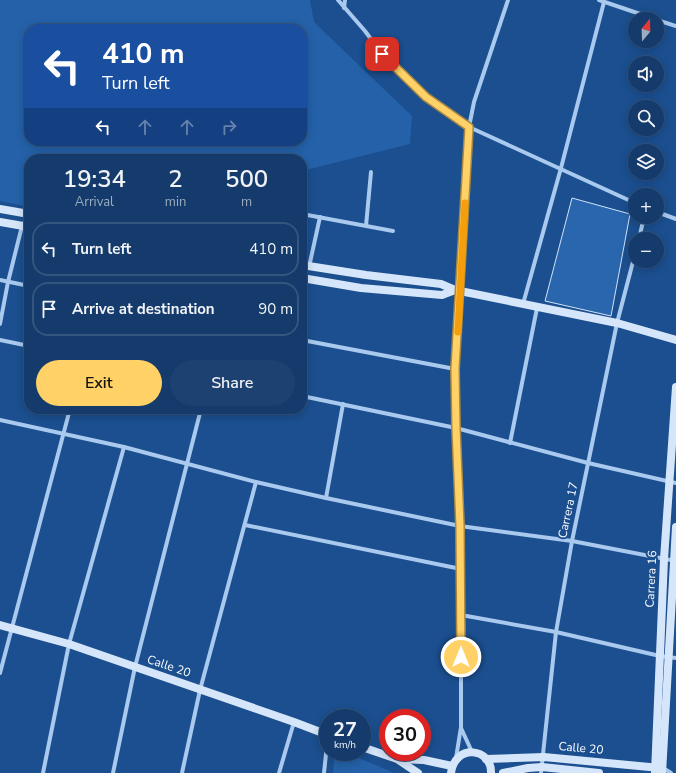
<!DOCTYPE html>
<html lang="en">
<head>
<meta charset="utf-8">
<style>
	body { margin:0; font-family:"Nunito Sans",sans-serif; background:#1d4271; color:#f1f3f6; height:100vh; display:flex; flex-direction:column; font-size:15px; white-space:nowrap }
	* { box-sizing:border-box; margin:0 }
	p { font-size:13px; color:#9dadc1 }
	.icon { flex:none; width:22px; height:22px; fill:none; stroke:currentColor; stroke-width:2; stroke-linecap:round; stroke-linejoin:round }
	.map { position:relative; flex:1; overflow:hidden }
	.panel { position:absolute; left:24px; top:154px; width:283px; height:260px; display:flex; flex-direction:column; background:#143b6b; border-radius:16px; box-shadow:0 2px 10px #0003,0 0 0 1px #33557e }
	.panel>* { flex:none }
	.hud { position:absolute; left:24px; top:24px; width:283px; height:122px; border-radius:16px; box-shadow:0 2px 10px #0003,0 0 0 1px #33557e; background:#1a4fa0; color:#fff; overflow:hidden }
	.needle { width:26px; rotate:19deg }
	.fabs { position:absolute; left:628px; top:12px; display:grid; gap:8px }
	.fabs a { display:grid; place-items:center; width:36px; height:36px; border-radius:50%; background:#143b6b; box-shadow:0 2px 10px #0003,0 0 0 1px #33557e; font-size:20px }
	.speed { position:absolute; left:319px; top:709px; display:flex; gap:8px; font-size:20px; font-weight:700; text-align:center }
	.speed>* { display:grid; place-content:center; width:52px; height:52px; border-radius:50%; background:#143b6b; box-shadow:0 2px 10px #0003,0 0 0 1px #33557e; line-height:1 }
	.speed small { font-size:10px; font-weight:400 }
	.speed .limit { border:6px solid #d22; background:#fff; color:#111 }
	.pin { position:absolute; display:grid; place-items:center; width:34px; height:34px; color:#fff; margin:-17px; border-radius:8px; box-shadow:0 2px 6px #0006 }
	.me { position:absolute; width:44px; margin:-22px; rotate:0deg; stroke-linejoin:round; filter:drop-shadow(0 0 3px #0008) }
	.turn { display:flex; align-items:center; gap:14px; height:84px; padding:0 12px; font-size:18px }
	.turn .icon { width:52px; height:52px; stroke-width:2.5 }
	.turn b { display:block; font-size:28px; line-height:34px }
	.lanes { display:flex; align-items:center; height:38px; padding:0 12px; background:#0003; justify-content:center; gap:20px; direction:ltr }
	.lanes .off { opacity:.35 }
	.eta { display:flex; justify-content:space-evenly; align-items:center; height:68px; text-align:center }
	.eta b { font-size:24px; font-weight:600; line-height:28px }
	.button { display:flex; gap:8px; margin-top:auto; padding:8px 12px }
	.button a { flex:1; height:46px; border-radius:24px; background:#ffd166; color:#111; font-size:16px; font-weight:600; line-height:46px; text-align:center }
	.button a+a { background:#1d4271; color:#f1f3f6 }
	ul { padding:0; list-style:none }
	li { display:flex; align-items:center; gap:12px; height:54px; margin:0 8px 6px; padding:0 4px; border:2px solid #33557e; border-radius:16px }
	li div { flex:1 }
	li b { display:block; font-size:15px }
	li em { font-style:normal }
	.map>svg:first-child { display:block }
	.green { fill:#2461a8; fill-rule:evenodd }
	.building { fill:#2a66ad; stroke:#cfe3fa }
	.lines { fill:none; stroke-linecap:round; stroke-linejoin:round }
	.street { stroke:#a9c9ee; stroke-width:4 }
	.secondary { stroke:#d6e6fa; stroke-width:8 }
	.route-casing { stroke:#a68842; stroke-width:10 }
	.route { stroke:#ffd166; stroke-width:7 }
	.slow { stroke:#f59e0b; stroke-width:7 }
	.labels { text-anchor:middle; stroke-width:4; stroke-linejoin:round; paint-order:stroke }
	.street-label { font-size:12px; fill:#fff; stroke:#1b4f8f }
</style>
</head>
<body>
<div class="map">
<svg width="676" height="773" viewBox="0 0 676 773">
	<rect width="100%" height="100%" fill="#1b4f8f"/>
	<!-- green -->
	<g class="green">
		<path d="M0,0h310l4,22 98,94 -2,28 -108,27v-12h-273v48l-29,-6zM29,29h273v112h-273z"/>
		<polygon points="335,752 345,752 394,773 333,773"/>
	</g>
	<!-- building -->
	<polygon class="building" points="572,198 630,214 611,316 545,301"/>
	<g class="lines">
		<!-- street -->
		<g class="street">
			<polyline points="338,0 365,31 382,54 425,97 469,127 635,203"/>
			<polyline points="599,0 655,19"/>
			<polyline points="344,8 345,0"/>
			<polyline points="657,20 676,26"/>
			<polyline points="657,212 676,219"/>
			<polyline points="302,214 393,231"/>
			<polyline points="366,226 371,172"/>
			<polyline points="639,239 644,217"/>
			<polyline points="309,267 320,217"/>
			<polyline points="0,280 29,286"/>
			<polyline points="523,304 561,168 604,2"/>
			<polyline points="0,324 8,282 22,226 29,216"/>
			<polyline points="0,340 29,346"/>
			<polyline points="302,340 455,369"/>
			<polyline points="302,396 456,428 588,463 676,483"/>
			<polyline points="0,420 124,447 256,482 326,498 460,526 572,541 676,561"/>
			<polyline points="510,443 537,308"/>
			<polyline points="326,498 343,404"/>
			<polyline points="245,525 461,569"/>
			<polyline points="461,615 556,632 660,656 676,658"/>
			<polyline points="0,673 70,409"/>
			<polyline points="461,728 472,752"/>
			<polyline points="456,758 461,727 461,615 460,526 456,428 455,369 469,127 474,102 508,0"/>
			<polyline points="663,768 671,773"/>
			<polyline points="43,773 69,644 124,447"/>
			<polyline points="113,773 135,667 201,409"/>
			<polyline points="182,773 200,690 256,482"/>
			<polyline points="279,773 294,722"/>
			<polyline points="324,773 328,735"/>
			<polyline points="541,773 556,632 572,541 617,323 635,254"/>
		</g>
		<!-- secondary -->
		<g class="secondary">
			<polyline points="0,209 29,214"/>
			<polyline points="0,222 29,227"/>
			<polyline points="302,265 366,275 441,284 455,290 617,323 676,340"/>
			<polyline points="302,278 361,288 442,295 455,290"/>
			<polyline points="0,625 69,644 294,722 328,735"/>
			<polyline points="362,747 397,759 418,773"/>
			<polyline points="398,759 424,760 452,766"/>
			<polyline points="486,759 544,757 660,768"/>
			<path d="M451,773c4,-30 41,-25 40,0"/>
			<polyline points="503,773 528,768 542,767 599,773"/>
			<polyline points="655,773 664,559 676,387"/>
			<polyline points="662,773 676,527"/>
		</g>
	</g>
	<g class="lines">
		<defs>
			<polyline id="route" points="382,54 426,97 469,127 455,369 456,428 460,526 461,657"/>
		</defs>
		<!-- route casing -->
		<use href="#route" class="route-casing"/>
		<!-- route -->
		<use href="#route" class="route"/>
		<!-- slow -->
		<polyline class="slow" points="458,332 465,203"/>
	</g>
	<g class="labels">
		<!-- street labels -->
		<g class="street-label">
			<text transform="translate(568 510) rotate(-78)" y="4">Carrera 17</text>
			<text transform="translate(651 579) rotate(-87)" y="4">Carrera 16</text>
			<text transform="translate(169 666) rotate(19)" y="4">Calle 20</text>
			<text transform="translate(581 748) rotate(5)" y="4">Calle 20</text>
		</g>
	</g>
</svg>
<div class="fabs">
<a><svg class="needle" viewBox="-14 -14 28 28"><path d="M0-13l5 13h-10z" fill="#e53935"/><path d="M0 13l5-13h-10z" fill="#9dadc1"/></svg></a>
<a><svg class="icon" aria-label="sound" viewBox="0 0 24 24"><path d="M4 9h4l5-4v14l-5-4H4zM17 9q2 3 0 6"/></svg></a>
<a><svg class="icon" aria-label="search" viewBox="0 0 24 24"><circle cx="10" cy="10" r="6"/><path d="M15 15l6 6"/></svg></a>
<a><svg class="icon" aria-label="layers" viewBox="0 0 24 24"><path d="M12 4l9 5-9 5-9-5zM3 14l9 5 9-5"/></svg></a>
<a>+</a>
<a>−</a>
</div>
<div class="speed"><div>27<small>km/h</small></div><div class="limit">30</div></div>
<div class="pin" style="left:382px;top:54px;background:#d93025"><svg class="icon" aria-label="arrive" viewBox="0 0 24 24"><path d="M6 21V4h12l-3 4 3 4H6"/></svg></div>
<svg class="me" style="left:461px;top:657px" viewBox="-20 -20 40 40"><circle r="17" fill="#ffd166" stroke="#fff" stroke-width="3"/><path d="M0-11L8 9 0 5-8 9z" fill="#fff"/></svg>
<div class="hud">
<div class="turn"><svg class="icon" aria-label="left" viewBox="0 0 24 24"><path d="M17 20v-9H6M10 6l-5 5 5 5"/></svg><div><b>410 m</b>Turn left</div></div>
<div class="lanes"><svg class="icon" aria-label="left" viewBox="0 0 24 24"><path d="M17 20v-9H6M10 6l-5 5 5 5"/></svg><svg class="icon off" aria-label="ahead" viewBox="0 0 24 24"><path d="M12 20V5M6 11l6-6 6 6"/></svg><svg class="icon off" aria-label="ahead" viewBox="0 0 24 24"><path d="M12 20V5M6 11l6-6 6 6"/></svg><svg class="icon off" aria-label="right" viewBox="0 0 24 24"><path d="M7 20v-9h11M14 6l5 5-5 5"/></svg></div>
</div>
<section class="panel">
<div class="eta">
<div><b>19:34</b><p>Arrival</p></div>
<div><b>2</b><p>min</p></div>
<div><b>500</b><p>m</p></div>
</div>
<ul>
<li><svg class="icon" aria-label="left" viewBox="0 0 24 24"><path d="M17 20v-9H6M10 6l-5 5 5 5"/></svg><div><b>Turn left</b></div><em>410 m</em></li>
<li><svg class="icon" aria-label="arrive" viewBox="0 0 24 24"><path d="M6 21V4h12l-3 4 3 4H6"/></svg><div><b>Arrive at destination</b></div><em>90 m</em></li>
</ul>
<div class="button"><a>Exit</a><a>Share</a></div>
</section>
</div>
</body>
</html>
